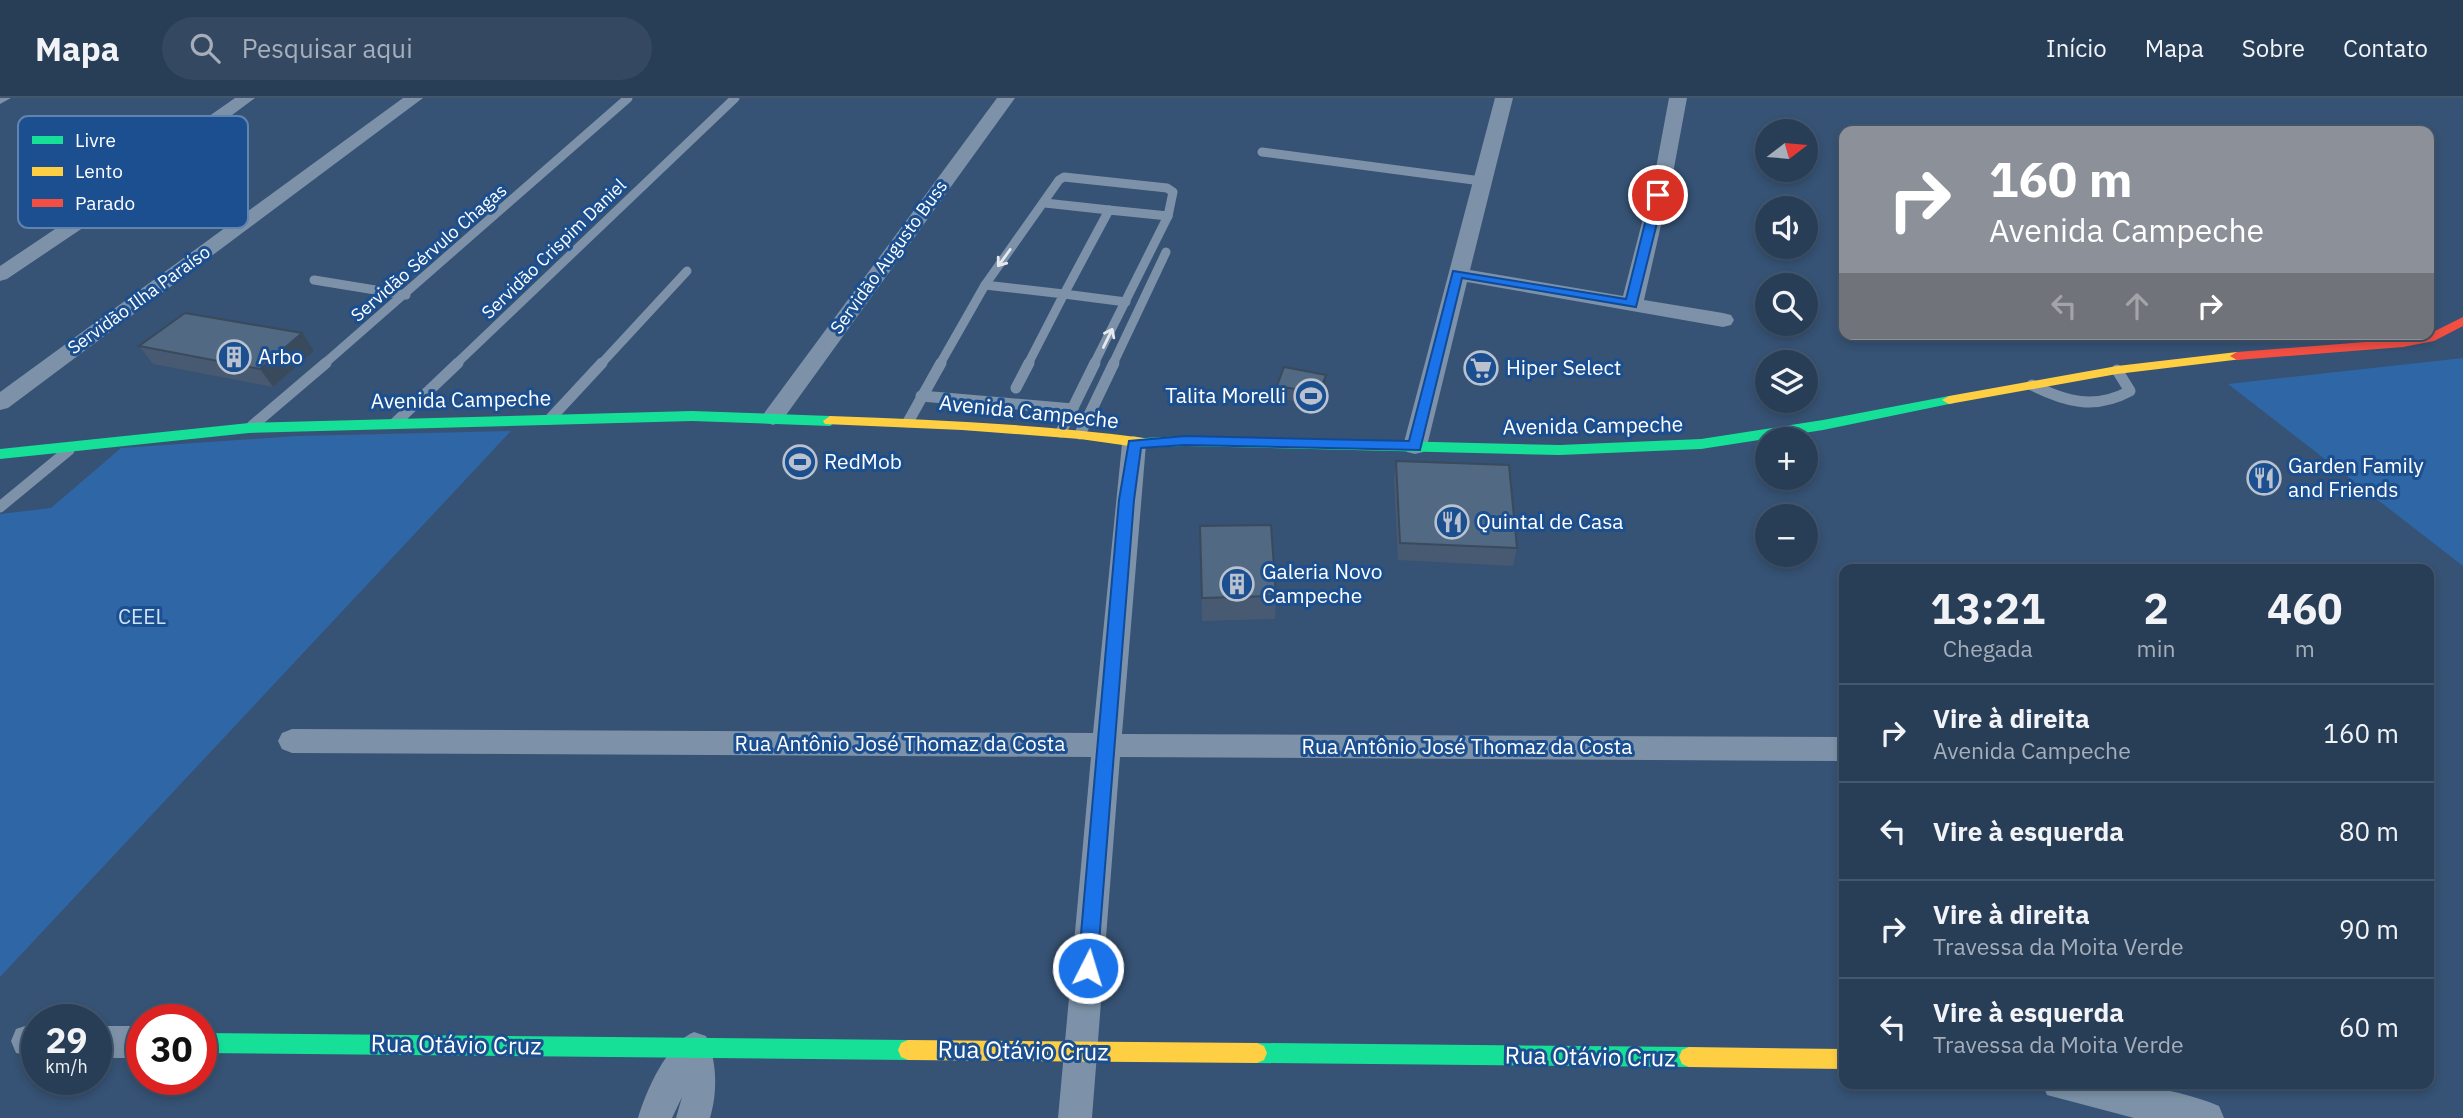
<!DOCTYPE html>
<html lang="pt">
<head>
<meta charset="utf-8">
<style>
	body { margin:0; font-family:"IBM Plex Sans",sans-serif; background:#344961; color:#f1f3f6; height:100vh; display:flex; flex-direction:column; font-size:26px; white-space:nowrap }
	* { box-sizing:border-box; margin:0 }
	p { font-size:23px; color:#a5aeba }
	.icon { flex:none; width:38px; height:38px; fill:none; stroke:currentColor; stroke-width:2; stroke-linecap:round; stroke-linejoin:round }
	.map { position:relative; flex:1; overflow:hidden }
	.panel { position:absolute; left:1839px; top:466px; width:595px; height:525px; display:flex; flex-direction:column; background:#283e57; border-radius:14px; box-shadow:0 4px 10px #0003,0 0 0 2px #44576d }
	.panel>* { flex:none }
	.guide { position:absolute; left:1839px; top:28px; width:595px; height:214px; border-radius:14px; box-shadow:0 4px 10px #0003,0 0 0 2px #44576d; background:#8c9099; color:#fff; overflow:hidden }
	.needle { width:46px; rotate:74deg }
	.fabs { position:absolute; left:1755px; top:21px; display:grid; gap:14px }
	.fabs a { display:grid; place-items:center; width:63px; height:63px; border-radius:50%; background:#283e57; box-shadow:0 4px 10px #0003,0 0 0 2px #44576d; font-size:35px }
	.speed { position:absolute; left:21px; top:906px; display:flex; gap:14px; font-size:35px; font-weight:700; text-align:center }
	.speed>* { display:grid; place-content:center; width:91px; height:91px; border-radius:50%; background:#283e57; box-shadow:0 4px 10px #0003,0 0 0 2px #44576d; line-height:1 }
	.speed small { font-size:18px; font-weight:400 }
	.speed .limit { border:10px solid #d22; background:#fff; color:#111 }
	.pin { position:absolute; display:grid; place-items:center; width:60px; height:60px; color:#fff; margin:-30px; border:4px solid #fff; border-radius:50%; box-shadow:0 2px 7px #0007 }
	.me { position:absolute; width:77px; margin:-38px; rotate:5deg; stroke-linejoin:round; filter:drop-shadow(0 0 5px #0008) }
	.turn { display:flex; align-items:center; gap:24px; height:147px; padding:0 35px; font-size:32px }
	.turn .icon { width:91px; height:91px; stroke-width:2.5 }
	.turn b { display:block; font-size:49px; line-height:60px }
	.lanes { display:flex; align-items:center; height:66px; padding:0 35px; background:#0003; justify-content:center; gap:35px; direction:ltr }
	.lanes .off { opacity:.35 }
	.eta { display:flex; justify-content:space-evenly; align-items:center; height:119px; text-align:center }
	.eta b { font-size:42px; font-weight:700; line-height:49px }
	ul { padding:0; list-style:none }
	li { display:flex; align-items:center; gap:21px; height:98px; padding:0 35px; border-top:2px solid #44576d }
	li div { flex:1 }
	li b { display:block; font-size:26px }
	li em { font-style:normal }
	header { display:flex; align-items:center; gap:42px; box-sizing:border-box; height:98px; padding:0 35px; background:#283e57; border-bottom:2px solid #44576d }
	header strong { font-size:33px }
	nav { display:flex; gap:38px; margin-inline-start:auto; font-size:24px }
	.search { width:490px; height:63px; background:#344961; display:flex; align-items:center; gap:18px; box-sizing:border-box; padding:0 24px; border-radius:38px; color:#a5aeba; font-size:26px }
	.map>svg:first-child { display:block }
	.green { fill:#2f66a5 }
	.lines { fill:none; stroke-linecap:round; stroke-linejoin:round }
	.lane-far1 { stroke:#7d92a8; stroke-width:9 }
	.lane { stroke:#7d92a8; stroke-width:11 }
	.street { fill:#7d92a8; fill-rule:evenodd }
	.fast { fill:#16e098; fill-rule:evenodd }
	.slow { fill:#ffcf43; fill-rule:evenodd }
	.jam { fill:#f24e42; fill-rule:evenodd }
	.wall { fill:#475a72 }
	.shaded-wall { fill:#394a5c }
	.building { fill:#526984; stroke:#394a5c; stroke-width:2 }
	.oneway { stroke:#e5e9ee }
	.route { fill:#1a73e8; stroke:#114b97; stroke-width:2 }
	.labels { text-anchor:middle; stroke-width:6; stroke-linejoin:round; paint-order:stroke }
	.far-street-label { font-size:18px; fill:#fff; stroke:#1b4f8f }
	.poi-label { font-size:21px; fill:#fff; stroke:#1b4f8f; text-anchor:start }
	.street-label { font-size:21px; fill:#fff; stroke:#1b4f8f }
	.park-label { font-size:21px; fill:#cfe3fa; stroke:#1b4f8f }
	.near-street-label { font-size:24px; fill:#fff; stroke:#1b4f8f }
	.key { fill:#1b4f8f; stroke:#5f84b1; stroke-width:2 }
	.key-label { font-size:19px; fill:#fff }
</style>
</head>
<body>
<header>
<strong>Mapa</strong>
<div class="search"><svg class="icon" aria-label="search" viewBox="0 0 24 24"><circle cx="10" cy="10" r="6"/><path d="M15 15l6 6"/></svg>Pesquisar aqui</div>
<nav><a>Início</a><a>Mapa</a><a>Sobre</a><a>Contato</a></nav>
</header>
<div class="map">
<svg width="2463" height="1020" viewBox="0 0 2463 1020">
	<rect width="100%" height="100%" fill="#365274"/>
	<!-- green -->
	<g class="green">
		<polygon points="2463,260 2463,468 2228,286"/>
		<polygon points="511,333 0,879 0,416 51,410 121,350 296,338"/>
	</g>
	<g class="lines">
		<!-- lane-far1 -->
		<g class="lane-far1">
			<polyline points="1262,54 1481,83"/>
			<polyline points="1045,105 1109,112"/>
			<polyline points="314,182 406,197"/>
			<polyline points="985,187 1064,196 1028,266"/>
			<polyline points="324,266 628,0"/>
			<polyline points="456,266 735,0"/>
			<polyline points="601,266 687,173"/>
			<polyline points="940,266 985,187 1059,82 1064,79 1167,90 1173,94 1168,118 1109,112 1064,196 1126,204"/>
			<polyline points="1094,266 1168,118"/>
			<polyline points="1113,266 1166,154"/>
		</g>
		<!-- lane -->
		<g class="lane">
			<path d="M2032,287c34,17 63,25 98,6l-13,-21"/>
			<polyline points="1016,290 1029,265"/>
			<polyline points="921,298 1073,311"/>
			<polyline points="550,321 602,265"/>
			<polyline points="908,324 941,265"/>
			<polyline points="395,325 458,265"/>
			<polyline points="252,328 326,265"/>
			<polyline points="1061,334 1095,265"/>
			<polyline points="1080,336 1114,265"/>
			<polyline points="0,409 69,352"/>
		</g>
		<!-- street -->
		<g class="street">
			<polygon points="0,0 11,0 0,6"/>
			<polygon points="235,0 255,0 197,43 151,84 7,181 0,183 0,168 137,76 185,35"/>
			<polygon points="403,0 423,0 8,310 0,312 0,294"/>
			<polygon points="997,0 1015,0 781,324 773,327 765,324 762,319 765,314"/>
			<polygon points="1495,0 1513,0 1470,172 1623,198 1656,70 1669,0 1687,0 1674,70 1644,202 1723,215 1731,217 1734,222 1731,227 1723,229 1467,184 1427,348 1423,354 1415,356 1407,354 1403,348"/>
			<polygon points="1134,338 1142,340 1146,346 1122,636 1844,639 1844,663 1120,659 1092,1020 1058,1020 1091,659 292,655 282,651 278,643 282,635 292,631 1093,635 1122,346 1126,340"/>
			<polygon points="28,927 37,927 37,959 16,955 11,943 16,931"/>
			<rect x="96" y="928" width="46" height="32"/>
			<path d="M694,934l12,4c11,25 12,56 4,82h-34l6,-21 -10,21h-34c8,-27 29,-75 56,-86z"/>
			<path d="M2042,985c61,0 120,-1 177,23l5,12h-90l-87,-23z"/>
		</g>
		<!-- fast -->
		<g class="fast">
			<polygon points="1949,298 1954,299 1956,302 1954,305 1823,332 1701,351 1560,357 1185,348 1144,350 1137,345 1144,340 1185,338 1560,347 1701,341 1823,322"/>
			<polygon points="692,313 830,318 837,323 830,328 692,323 249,335 0,361 0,351 249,325"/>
			<polygon points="201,935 908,942 915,945 918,952 915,959 908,962 201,955"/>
			<polygon points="1257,945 1689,949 1696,952 1699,959 1696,966 1689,969 1257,965 1250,962 1247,955 1250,948"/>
		</g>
		<!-- slow -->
		<g class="slow">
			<polygon points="2237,254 2244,258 2242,261 2117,276 1949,306 1942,302 1949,298 2117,268"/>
			<path d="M830,318c105,4 210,8 314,22l7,5 -7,5 -64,-9 -118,-9 -137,-6 -2,-3z"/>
			<polygon points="908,942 1257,945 1264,948 1267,955 1264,962 1257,965 908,962 901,959 898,952 901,945"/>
			<polygon points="1689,949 1844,951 1844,971 1689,969 1682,966 1679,959 1682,952"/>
		</g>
		<!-- jam -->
		<polygon class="jam" points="2463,219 2463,228 2434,243 2403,249 2237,262 2230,258 2237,254 2403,241 2429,236"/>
	</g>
	<!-- wall -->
	<g class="wall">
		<polygon points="139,248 314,253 273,289 153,266"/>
		<polygon points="1277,288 1325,289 1318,307 1276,300"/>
		<polygon points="1396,363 1517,450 1513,468 1398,462 1394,381"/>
		<polygon points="1200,428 1276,498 1275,521 1202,523"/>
	</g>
	<!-- shaded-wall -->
	<g class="shaded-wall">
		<polygon points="302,235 314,253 273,289 260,271"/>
		<polygon points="1326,277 1325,289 1318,307 1319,295"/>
	</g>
	<!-- building -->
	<g class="building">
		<polygon points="185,215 302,235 260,271 139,248"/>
		<polygon points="1284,269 1326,277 1319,295 1277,288"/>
		<polygon points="1396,363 1509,367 1517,450 1400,445"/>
		<polygon points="1271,427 1276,498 1202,500 1200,428"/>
	</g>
	<!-- one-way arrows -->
	<defs><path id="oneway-shaft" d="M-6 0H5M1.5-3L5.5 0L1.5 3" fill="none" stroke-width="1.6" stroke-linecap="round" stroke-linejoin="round" transform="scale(1.75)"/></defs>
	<g class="oneway">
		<use href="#oneway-shaft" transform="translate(1004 160) rotate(126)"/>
		<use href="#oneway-shaft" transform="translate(1108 240) rotate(-64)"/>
	</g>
	<!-- route -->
	<polygon class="route" points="1658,94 1664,97 1636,209 1462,180 1420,352 1185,347 1141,350 1134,402 1097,870 1095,876 1088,879 1081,876 1078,870 1119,402 1129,343 1185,338 1409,343 1453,173 1626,201 1652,97"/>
	<!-- icons -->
	<defs>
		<symbol id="building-ring" viewBox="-11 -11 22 22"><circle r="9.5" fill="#1b4f8f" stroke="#b9c2ce" stroke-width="1.5"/><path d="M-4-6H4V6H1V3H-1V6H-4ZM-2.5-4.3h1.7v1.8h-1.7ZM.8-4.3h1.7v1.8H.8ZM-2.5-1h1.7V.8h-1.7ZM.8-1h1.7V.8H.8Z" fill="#b9c2ce"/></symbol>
		<symbol id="supermarket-ring" viewBox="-11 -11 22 22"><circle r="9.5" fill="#1b4f8f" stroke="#b9c2ce" stroke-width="1.5"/><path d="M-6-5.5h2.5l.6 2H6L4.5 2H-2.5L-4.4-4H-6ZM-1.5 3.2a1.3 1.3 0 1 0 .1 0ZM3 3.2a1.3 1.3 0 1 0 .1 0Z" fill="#b9c2ce"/></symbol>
		<symbol id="stadium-ring" viewBox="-11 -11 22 22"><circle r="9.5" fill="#1b4f8f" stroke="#b9c2ce" stroke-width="1.5"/><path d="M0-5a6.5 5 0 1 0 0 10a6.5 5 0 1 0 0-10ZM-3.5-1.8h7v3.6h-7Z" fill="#b9c2ce"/></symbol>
		<symbol id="restaurant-ring" viewBox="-11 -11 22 22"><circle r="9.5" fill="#1b4f8f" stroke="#b9c2ce" stroke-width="1.5"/><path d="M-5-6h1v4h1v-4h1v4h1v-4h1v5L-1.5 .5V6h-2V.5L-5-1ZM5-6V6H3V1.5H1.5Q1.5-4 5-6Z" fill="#b9c2ce"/></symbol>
	</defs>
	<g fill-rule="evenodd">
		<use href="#building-ring" x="215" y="240" width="38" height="38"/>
		<use href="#supermarket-ring" x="1462" y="251" width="38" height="38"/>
		<use href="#stadium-ring" x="1292" y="279" width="38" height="38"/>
		<use href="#stadium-ring" x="781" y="345" width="38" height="38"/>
		<use href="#restaurant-ring" x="2245" y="361" width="38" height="38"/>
		<use href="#restaurant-ring" x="1433" y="405" width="38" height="38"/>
		<use href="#building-ring" x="1218" y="467" width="38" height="38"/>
	</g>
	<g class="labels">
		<!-- far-street labels -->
		<g class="far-street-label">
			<text transform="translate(554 151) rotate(-44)" y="6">Servidão Crispim Daniel</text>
			<text transform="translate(429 155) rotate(-41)" y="6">Servidão Sérvulo Chagas</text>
			<text transform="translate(889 159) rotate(-54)" y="6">Servidão Augusto Buss</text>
			<text transform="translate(139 202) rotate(-36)" y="6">Servidão Ilha Paraíso</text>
		</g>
		<!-- poi labels -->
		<g class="poi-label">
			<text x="258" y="266">Arbo</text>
			<text x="1506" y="277">Hiper Select</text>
			<text x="1286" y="305" text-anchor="end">Talita Morelli</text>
			<text x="824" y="371">RedMob</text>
			<text x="2288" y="375">Garden Family<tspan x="2288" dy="24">and Friends</tspan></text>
			<text x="1476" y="431">Quintal de Casa</text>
			<text x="1262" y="481">Galeria Novo<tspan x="1262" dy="24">Campeche</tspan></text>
		</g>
		<!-- street labels -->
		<g class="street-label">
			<text transform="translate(461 302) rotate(-1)" y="7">Avenida Campeche</text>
			<text transform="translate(1029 314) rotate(6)" y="7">Avenida Campeche</text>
			<text transform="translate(1593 328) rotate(-1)" y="7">Avenida Campeche</text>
			<text x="900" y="653">Rua Antônio José Thomaz da Costa</text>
			<text x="1467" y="656">Rua Antônio José Thomaz da Costa</text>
		</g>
		<!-- park labels -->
		<g class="park-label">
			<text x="142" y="526">CEEL</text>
		</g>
		<!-- near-street labels -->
		<g class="near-street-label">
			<text transform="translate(456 947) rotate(1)" y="8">Rua Otávio Cruz</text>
			<text transform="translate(1023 953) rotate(1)" y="8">Rua Otávio Cruz</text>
			<text transform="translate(1590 959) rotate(1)" y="8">Rua Otávio Cruz</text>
		</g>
	</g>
	<!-- legend -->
	<rect x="18" y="18" width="230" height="112" rx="10" class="key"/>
	<rect x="32" y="38" width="31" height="8" fill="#16e098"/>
	<rect x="32" y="69" width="31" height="9" fill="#ffcf43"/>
	<rect x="32" y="101" width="31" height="8" fill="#f24e42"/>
	<g class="key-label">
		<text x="75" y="49">Livre</text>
		<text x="75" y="80">Lento</text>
		<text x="75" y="112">Parado</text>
	</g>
</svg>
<div class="fabs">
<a><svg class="needle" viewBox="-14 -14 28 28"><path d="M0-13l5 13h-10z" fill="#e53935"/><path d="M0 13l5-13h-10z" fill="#a5aeba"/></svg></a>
<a><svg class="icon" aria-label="sound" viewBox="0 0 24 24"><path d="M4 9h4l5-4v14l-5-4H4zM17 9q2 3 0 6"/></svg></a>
<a><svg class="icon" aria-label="search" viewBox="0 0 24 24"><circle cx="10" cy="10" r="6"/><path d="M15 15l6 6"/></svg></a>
<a><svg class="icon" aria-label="layers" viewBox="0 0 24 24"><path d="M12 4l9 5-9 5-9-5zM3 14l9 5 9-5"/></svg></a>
<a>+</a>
<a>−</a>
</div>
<div class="speed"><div>29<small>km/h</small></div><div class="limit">30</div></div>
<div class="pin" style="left:1658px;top:97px;background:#d93025"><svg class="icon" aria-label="arrive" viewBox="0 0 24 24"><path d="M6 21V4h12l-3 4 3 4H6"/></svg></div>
<svg class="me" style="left:1088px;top:870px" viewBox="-20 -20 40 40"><circle r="17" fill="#1a73e8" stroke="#fff" stroke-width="3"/><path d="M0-11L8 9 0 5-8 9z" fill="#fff"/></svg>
<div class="guide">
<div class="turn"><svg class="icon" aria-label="right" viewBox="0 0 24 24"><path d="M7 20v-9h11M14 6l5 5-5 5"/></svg><div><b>160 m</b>Avenida Campeche</div></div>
<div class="lanes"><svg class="icon off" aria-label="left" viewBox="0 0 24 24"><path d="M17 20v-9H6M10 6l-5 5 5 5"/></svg><svg class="icon off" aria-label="ahead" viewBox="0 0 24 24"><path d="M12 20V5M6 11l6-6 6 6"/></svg><svg class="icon" aria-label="right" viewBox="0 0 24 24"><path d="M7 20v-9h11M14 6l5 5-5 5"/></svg></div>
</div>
<section class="panel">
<div class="eta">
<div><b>13:21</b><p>Chegada</p></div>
<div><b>2</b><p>min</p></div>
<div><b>460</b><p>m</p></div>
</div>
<ul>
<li><svg class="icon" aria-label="right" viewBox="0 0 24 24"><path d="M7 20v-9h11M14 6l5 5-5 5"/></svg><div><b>Vire à direita</b><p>Avenida Campeche</p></div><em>160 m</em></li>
<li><svg class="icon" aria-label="left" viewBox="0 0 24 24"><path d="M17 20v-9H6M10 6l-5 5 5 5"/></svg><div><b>Vire à esquerda</b></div><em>80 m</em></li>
<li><svg class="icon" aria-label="right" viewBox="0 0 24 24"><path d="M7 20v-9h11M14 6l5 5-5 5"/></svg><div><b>Vire à direita</b><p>Travessa da Moita Verde</p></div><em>90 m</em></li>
<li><svg class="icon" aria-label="left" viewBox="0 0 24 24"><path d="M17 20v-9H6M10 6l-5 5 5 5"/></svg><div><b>Vire à esquerda</b><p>Travessa da Moita Verde</p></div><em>60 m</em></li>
</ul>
</section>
</div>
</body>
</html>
